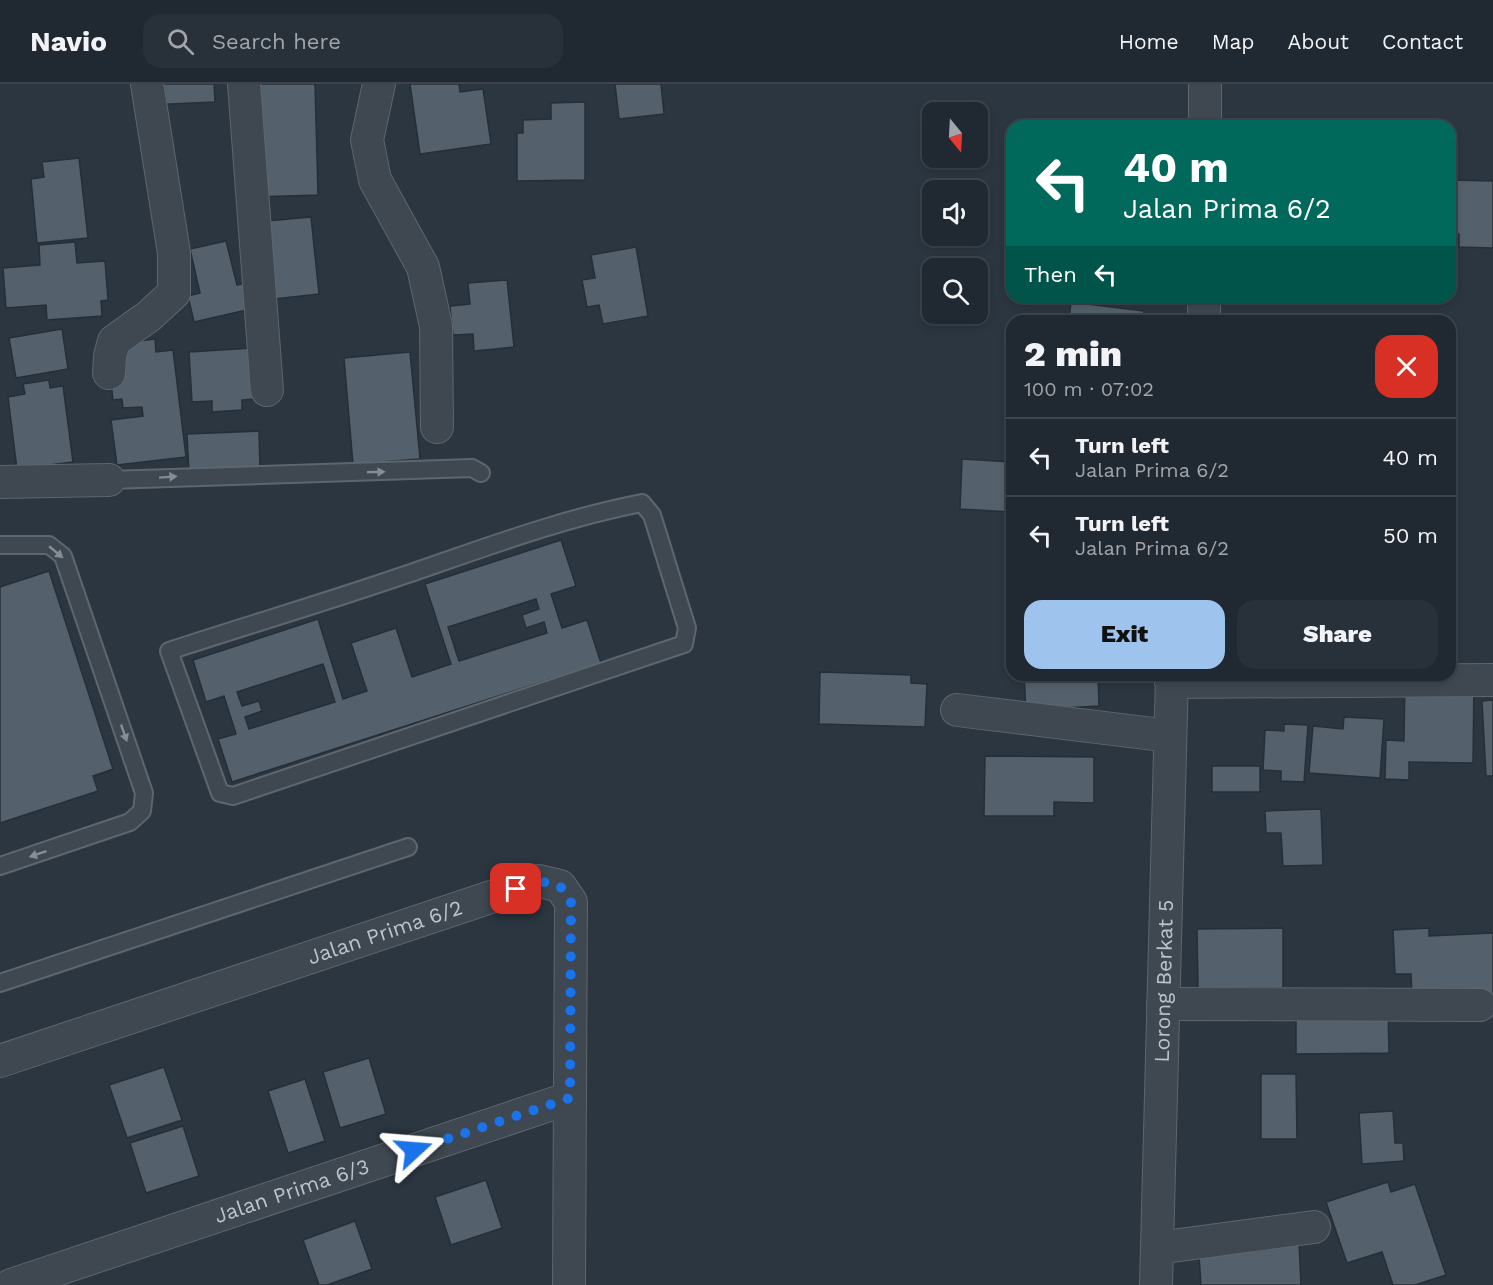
<!DOCTYPE html>
<html lang="en">
<head>
<meta charset="utf-8">
<style>
	body { margin:0; font-family:"Work Sans",sans-serif; background:#283039; color:#f1f3f6; height:100vh; display:flex; flex-direction:column; font-size:22px; white-space:nowrap }
	* { box-sizing:border-box; margin:0 }
	p { font-size:20px; color:#a2a6ab }
	.icon { flex:none; width:33px; height:33px; fill:none; stroke:currentColor; stroke-width:2; stroke-linecap:round; stroke-linejoin:round }
	.map { position:relative; flex:1; overflow:hidden }
	.side { position:absolute; left:1006px; top:231px; width:450px; height:366px; display:flex; flex-direction:column; background:#202831; border-radius:18px; box-shadow:0 3px 9px #0003,0 0 0 2px #3d444d }
	.side>* { flex:none }
	.top-card { position:absolute; left:1006px; top:36px; width:450px; height:183px; border-radius:18px; box-shadow:0 3px 9px #0003,0 0 0 2px #3d444d; background:#00695c; color:#fff; overflow:hidden }
	.needle { width:39px; rotate:162deg }
	.buttons { position:absolute; left:922px; top:18px; display:grid; gap:12px }
	.buttons a { display:grid; place-items:center; width:66px; height:66px; border-radius:12px; background:#202831; box-shadow:0 3px 9px #0003,0 0 0 2px #3d444d; font-size:30px }
	.pin { position:absolute; display:grid; place-items:center; width:51px; height:51px; color:#fff; margin:-26px; border-radius:12px; box-shadow:0 3px 9px #0006 }
	.me { position:absolute; width:66px; margin:-33px; rotate:71deg; stroke-linejoin:round; filter:drop-shadow(0 0 4px #0008) }
	.turn { display:flex; align-items:center; gap:21px; height:126px; padding:0 18px; font-size:27px }
	.turn .icon { width:78px; height:78px; stroke-width:2.5 }
	.turn b { display:block; font-size:42px; line-height:51px }
	.then { display:flex; align-items:center; height:57px; padding:0 18px; background:#0003; gap:12px; font-size:22px }
	.round { display:grid; place-items:center; flex:none; width:63px; height:63px; border-radius:18px; background:#283039 }
	.head { display:flex; align-items:center; justify-content:space-between; height:102px; padding:0 18px }
	h1 { font-size:36px; font-weight:800; line-height:45px }
	.cta { display:flex; gap:12px; margin-top:auto; padding:12px 18px }
	.cta a { flex:1; height:69px; border-radius:18px; background:#9ec4ee; color:#111; font-size:24px; font-weight:800; line-height:69px; text-align:center }
	.cta a+a { background:#283039; color:#f1f3f6 }
	ul { padding:0; list-style:none }
	li { display:flex; align-items:center; gap:18px; height:78px; padding:0 18px; border-top:2px solid #3d444d }
	li div { flex:1 }
	li b { display:block; font-size:22px }
	li em { font-style:normal }
	header { display:flex; align-items:center; gap:36px; box-sizing:border-box; height:84px; padding:0 30px; background:#202831; border-bottom:2px solid #3d444d }
	header strong { font-size:28px }
	nav { display:flex; gap:33px; margin-inline-start:auto; font-size:21px }
	.search { width:420px; height:54px; background:#283039; display:flex; align-items:center; gap:15px; box-sizing:border-box; padding:0 21px; border-radius:18px; color:#a2a6ab; font-size:22px }
	.map>svg:first-child { display:block }
	.building { fill:#54616c; stroke:#252f39; stroke-width:1.5; fill-rule:evenodd }
	.lines { fill:none; stroke-linecap:round; stroke-linejoin:round }
	.service-casing { stroke:#5d666f; stroke-width:20 }
	.minor-casing { stroke:#5d666f; stroke-width:34 }
	.service { stroke:#3f4851; stroke-width:16 }
	.minor { stroke:#3f4851; stroke-width:32 }
	.oneway { fill:#848c94 }
	.route { stroke:#1a73e8; stroke-width:10; stroke-dasharray:0 18 }
	.labels { text-anchor:middle; stroke-width:4.5; stroke-linejoin:round; paint-order:stroke }
	.street-label { font-size:21px; fill:#bcc3cb; stroke:#232d37 }
</style>
</head>
<body>
<header>
<strong>Navio</strong>
<div class="search"><svg class="icon" aria-label="search" viewBox="0 0 24 24"><circle cx="10" cy="10" r="6"/><path d="M15 15l6 6"/></svg>Search here</div>
<nav><a>Home</a><a>Map</a><a>About</a><a>Contact</a></nav>
</header>
<div class="map">
<svg width="1493" height="1201" viewBox="0 0 1493 1201">
	<rect width="100%" height="100%" fill="#2b3641"/>
	<!-- building -->
	<g class="building">
		<polygon points="146,0 214,0 215,18 147,21"/>
		<polygon points="258,0 315,0 318,111 254,113"/>
		<polygon points="410,0 459,0 460,8 483,5 491,60 420,70"/>
		<polygon points="615,0 661,0 664,30 619,35"/>
		<polygon points="585,18 585,96 517,97 517,49 523,49 523,36 551,35 551,19"/>
		<polygon points="79,74 88,154 37,159 31,95 44,93 42,78"/>
		<polygon points="1450,96 1493,97 1493,164 1459,163 1459,150 1450,150"/>
		<polygon points="311,133 319,210 274,215 267,137"/>
		<polygon points="226,157 237,201 245,199 251,225 194,238 188,212 200,209 190,165"/>
		<polygon points="75,158 77,179 105,177 108,216 101,217 102,232 47,236 46,221 6,224 3,184 40,181 39,161"/>
		<polygon points="636,163 648,232 603,240 599,221 587,223 582,196 595,194 591,171"/>
		<polygon points="507,196 514,263 474,267 473,250 453,251 450,222 470,220 468,199"/>
		<polygon points="1071,218 1144,227 1143,237 1069,237"/>
		<polygon points="62,245 68,285 16,294 9,254"/>
		<polygon points="155,255 156,268 173,266 186,373 117,381 111,336 143,332 142,323 123,324 122,315 113,316 107,261"/>
		<polygon points="253,264 257,315 242,316 242,326 212,328 212,317 192,318 189,268"/>
		<polygon points="410,268 420,375 353,380 344,274"/>
		<polygon points="49,296 50,304 63,302 73,378 17,385 8,313 25,310 23,300"/>
		<polygon points="259,347 260,385 189,388 187,350"/>
		<polygon points="962,375 1012,378 1012,428 960,425"/>
		<path d="M561,456l15,46 -25,8 11,34 25,-8 14,43 -369,119 -14,-43 18,-5 -12,-38 -18,6 -13,-42 125,-41 25,80 24,-8 -16,-48 45,-15 16,49 39,-13 -26,-80zM536,515l3,10 -17,6 4,13 18,-6 3,11 -88,28 -11,-34zM323,580l12,38 -86,27 -4,-12 17,-6 -3,-10 -17,5 -5,-14z"/>
		<polygon points="49,487 113,685 93,692 98,707 0,739 0,503"/>
		<polygon points="820,588 911,591 911,599 927,600 925,643 819,640"/>
		<polygon points="1024,591 1098,591 1099,622 1026,626"/>
		<polygon points="1405,591 1474,592 1473,679 1409,678 1409,696 1385,695 1386,656 1404,657"/>
		<polygon points="1493,616 1493,692 1486,692 1482,617"/>
		<polygon points="1344,633 1384,635 1380,694 1309,689 1313,642 1343,645"/>
		<polygon points="1284,640 1308,641 1304,698 1281,697 1281,687 1263,686 1265,646 1284,647"/>
		<polygon points="985,672 1094,673 1094,719 1054,718 1054,732 984,732"/>
		<rect x="1212" y="682" width="48" height="26"/>
		<polygon points="1321,725 1323,781 1283,782 1281,749 1266,749 1265,727"/>
		<polygon points="1283,844 1283,904 1198,904 1197,845"/>
		<polygon points="1429,844 1429,852 1493,849 1493,910 1412,913 1411,890 1395,890 1393,846"/>
		<polygon points="1388,926 1389,969 1296,970 1296,928"/>
		<polygon points="369,974 386,1030 340,1044 323,988"/>
		<polygon points="164,983 182,1036 127,1054 109,1001"/>
		<polygon points="1261,990 1296,990 1297,1055 1261,1055"/>
		<polygon points="305,995 325,1057 288,1069 268,1007"/>
		<polygon points="1393,1027 1395,1059 1403,1059 1404,1077 1362,1080 1359,1029"/>
		<polygon points="183,1042 199,1092 146,1109 130,1059"/>
		<polygon points="486,1096 502,1144 451,1161 435,1113"/>
		<polygon points="1388,1098 1391,1108 1415,1100 1446,1191 1415,1201 1393,1201 1382,1168 1347,1179 1326,1118"/>
		<polygon points="355,1137 372,1185 327,1201 319,1201 303,1156"/>
		<polygon points="1299,1159 1301,1201 1201,1201 1199,1171 1265,1166 1264,1161"/>
	</g>
	<g class="lines">
		<defs>
			<g id="service">
				<polyline points="109,396 472,384 481,389"/>
				<path d="M642,419l10,12 35,113 -3,16 -451,152 -13,-3 -51,-142c76,-25 154,-48 230,-74 80,-27 160,-58 243,-74z"/>
				<polyline points="0,461 49,461 63,472 144,709 142,727 130,738 0,782"/>
				<polyline points="0,899 408,763"/>
			</g>
			<g id="minor">
				<polyline points="244,0 267,306"/>
				<polyline points="379,0 367,56 375,96 423,183 436,242 437,343"/>
				<polyline points="1205,42 1205,0"/>
				<polyline points="1204,237 1204,213"/>
				<polyline points="109,289 110,272 114,257 149,232 174,209 174,169 147,0"/>
				<polyline points="0,398 109,396"/>
				<polyline points="1171,598 1493,596"/>
				<polyline points="957,626 1170,652"/>
				<polyline points="1163,920 1480,921"/>
				<path id="s1" d="M0,977l539,-180 21,5 11,16 -2,383"/>
				<polyline points="1157,1164 1314,1143"/>
				<path id="s2" d="M11,1201l559,-187"/>
				<path id="s3" d="M1156,1201l16,-610"/>
			</g>
		</defs>
		<!-- service casing -->
		<use href="#service" class="service-casing"/>
		<!-- minor casing -->
		<use href="#minor" class="minor-casing"/>
		<!-- service -->
		<use href="#service" class="service"/>
		<!-- minor -->
		<use href="#minor" class="minor"/>
	</g>
	<!-- one-way arrows -->
	<defs><path id="oneway-solid" d="M-6-.8H1V-3.2L6.5 0L1 3.2V.8H-6Z" transform="scale(1.5)"/></defs>
	<g class="oneway">
		<use href="#oneway-solid" transform="translate(376 388) rotate(-1)"/>
		<use href="#oneway-solid" transform="translate(168 393) rotate(-4)"/>
		<use href="#oneway-solid" transform="translate(56 468) rotate(40)"/>
		<use href="#oneway-solid" transform="translate(124 649) rotate(71)"/>
		<use href="#oneway-solid" transform="translate(38 770) rotate(161)"/>
	</g>
	<g class="lines">
		<!-- route -->
		<polyline class="route" points="414,1066 570,1014 571,818 560,802 539,797 516,805"/>
	</g>
	<g class="labels">
		<!-- street labels -->
		<g class="street-label">
			<text dy="7" stroke="none"><textPath href="#s1" startOffset="406">Jalan Prima 6/2</textPath></text>
			<text dy="7" stroke="none"><textPath href="#s3" startOffset="304">Lorong Berkat 5</textPath></text>
			<text dy="7" stroke="none"><textPath href="#s2" startOffset="296">Jalan Prima 6/3</textPath></text>
		</g>
	</g>
</svg>
<div class="buttons">
<a><svg class="needle" viewBox="-14 -14 28 28"><path d="M0-13l5 13h-10z" fill="#e53935"/><path d="M0 13l5-13h-10z" fill="#a2a6ab"/></svg></a>
<a><svg class="icon" aria-label="sound" viewBox="0 0 24 24"><path d="M4 9h4l5-4v14l-5-4H4zM17 9q2 3 0 6"/></svg></a>
<a><svg class="icon" aria-label="search" viewBox="0 0 24 24"><circle cx="10" cy="10" r="6"/><path d="M15 15l6 6"/></svg></a>
</div>
<div class="pin" style="left:516px;top:805px;background:#d93025"><svg class="icon" aria-label="arrive" viewBox="0 0 24 24"><path d="M6 21V4h12l-3 4 3 4H6"/></svg></div>
<svg class="me" style="left:414px;top:1066px" viewBox="-20 -20 40 40"><path d="M0-17L14 15 0 8-14 15z" fill="#1a73e8" stroke="#fff" stroke-width="4"/></svg>
<div class="top-card">
<div class="turn"><svg class="icon" aria-label="left" viewBox="0 0 24 24"><path d="M17 20v-9H6M10 6l-5 5 5 5"/></svg><div><b>40 m</b>Jalan Prima 6/2</div></div>
<div class="then">Then<svg class="icon" aria-label="left" viewBox="0 0 24 24"><path d="M17 20v-9H6M10 6l-5 5 5 5"/></svg></div>
</div>
<section class="side">
<div class="head"><div><h1>2 min</h1><p>100 m · 07:02</p></div><a class="round" style="background:#d93025;color:#fff"><svg class="icon" aria-label="close" viewBox="0 0 24 24"><path d="M6 6l12 12M18 6L6 18"/></svg></a></div>
<ul>
<li><svg class="icon" aria-label="left" viewBox="0 0 24 24"><path d="M17 20v-9H6M10 6l-5 5 5 5"/></svg><div><b>Turn left</b><p>Jalan Prima 6/2</p></div><em>40 m</em></li>
<li><svg class="icon" aria-label="left" viewBox="0 0 24 24"><path d="M17 20v-9H6M10 6l-5 5 5 5"/></svg><div><b>Turn left</b><p>Jalan Prima 6/2</p></div><em>50 m</em></li>
</ul>
<div class="cta"><a>Exit</a><a>Share</a></div>
</section>
</div>
</body>
</html>
